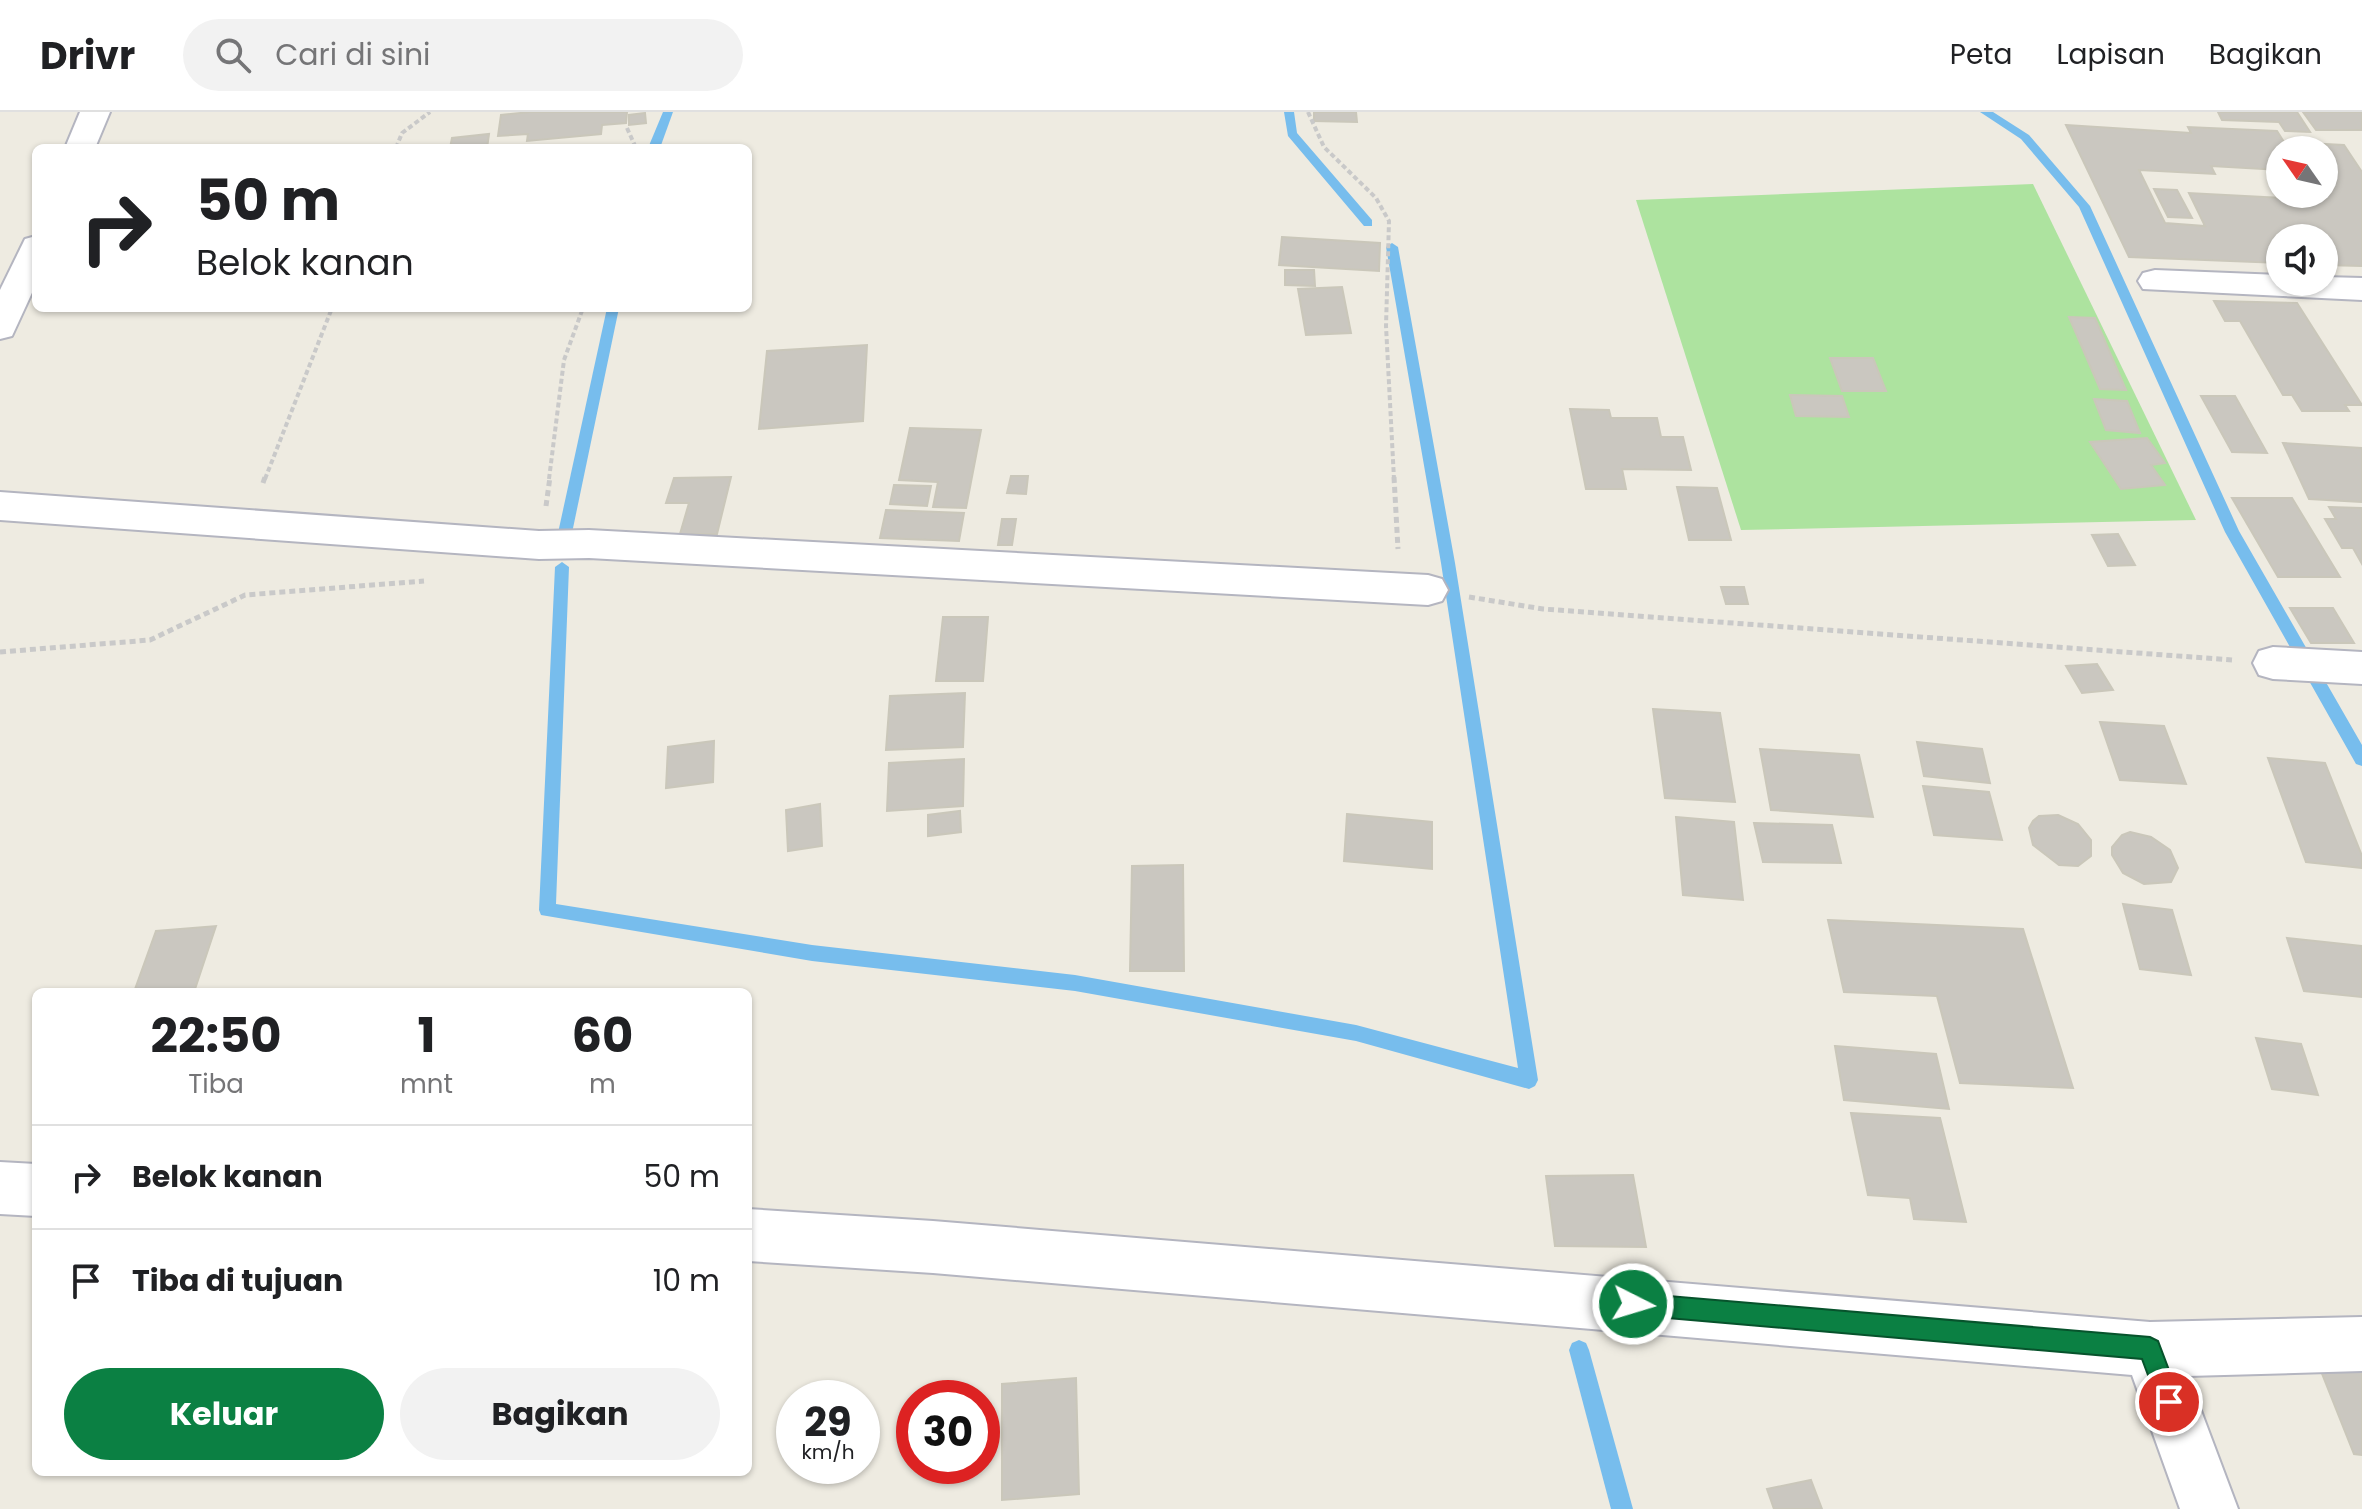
<!DOCTYPE html>
<html lang="id">
<head>
<meta charset="utf-8">
<style>
	body { margin:0; font-family:Poppins,sans-serif; background:#f2f2f2; color:#202124; height:100vh; display:flex; flex-direction:column; font-size:30px; white-space:nowrap }
	* { box-sizing:border-box; margin:0 }
	p { font-size:26px; color:#757577 }
	.icon { flex:none; width:44px; height:44px; fill:none; stroke:currentColor; stroke-width:2; stroke-linecap:round; stroke-linejoin:round }
	.map { position:relative; flex:1; overflow:hidden }
	.panel { position:absolute; left:32px; top:876px; width:720px; height:488px; display:flex; flex-direction:column; background:#fff; border-radius:12px; box-shadow:0 2px 6px #0004 }
	.panel>* { flex:none }
	.guide { position:absolute; left:32px; top:32px; width:720px; height:168px; border-radius:12px; box-shadow:0 2px 6px #0004; background:#fff; color:#202124; overflow:hidden }
	.needle { width:52px; rotate:304deg }
	.controls { position:absolute; left:2266px; top:24px; display:grid; gap:16px }
	.controls a { display:grid; place-items:center; width:72px; height:72px; border-radius:50%; background:#fff; box-shadow:0 2px 6px #0004; font-size:40px }
	.speed { position:absolute; left:776px; top:1268px; display:flex; gap:16px; font-size:40px; font-weight:700; text-align:center }
	.speed>* { display:grid; place-content:center; width:104px; height:104px; border-radius:50%; background:#fff; box-shadow:0 2px 6px #0004; line-height:1 }
	.speed small { font-size:20px; font-weight:400 }
	.speed .limit { border:12px solid #d22; background:#fff; color:#111 }
	.pin { position:absolute; display:grid; place-items:center; width:68px; height:68px; color:#fff; margin:-34px; border:4px solid #fff; border-radius:50%; box-shadow:0 2px 8px #0007 }
	.me { position:absolute; width:88px; margin:-44px; rotate:95deg; stroke-linejoin:round; filter:drop-shadow(0 0 6px #0008) }
	.turn { display:flex; align-items:center; gap:28px; height:168px; padding:0 32px; font-size:36px }
	.turn .icon { width:104px; height:104px; stroke-width:2.5 }
	.turn b { display:block; font-size:56px; line-height:68px }
	.eta { display:flex; justify-content:space-evenly; align-items:center; height:136px; text-align:center }
	.eta b { font-size:48px; font-weight:700; line-height:56px }
	.cta { display:flex; gap:16px; margin-top:auto; padding:16px 32px }
	.cta a { flex:1; height:92px; border-radius:48px; background:#0b8043; color:#fff; font-size:32px; font-weight:700; line-height:92px; text-align:center }
	.cta a+a { background:#f2f2f2; color:#202124 }
	ul { padding:0; list-style:none }
	li { display:flex; align-items:center; gap:24px; height:104px; padding:0 32px; border-top:2px solid #e0e0e0 }
	li div { flex:1 }
	li b { display:block; font-size:30px }
	li em { font-style:normal }
	header { display:flex; align-items:center; gap:48px; box-sizing:border-box; height:112px; padding:0 40px; background:#fff; border-bottom:2px solid #e0e0e0 }
	header strong { font-size:38px }
	nav { display:flex; gap:44px; margin-inline-start:auto; font-size:28px }
	.search { width:560px; height:72px; background:#f2f2f2; display:flex; align-items:center; gap:20px; box-sizing:border-box; padding:0 28px; border-radius:44px; color:#757577; font-size:30px }
	.map>svg:first-child { display:block }
	.green { fill:#ade39f }
	.lines { fill:none; stroke-linecap:round; stroke-linejoin:round }
	.stream { fill:#77bded; fill-rule:evenodd }
	.building { fill:#cac7c0; stroke:#cac7ba; stroke-width:2; fill-rule:evenodd }
	.minor-casing { stroke:#b4b5c0; stroke-width:4 }
	.path-far1 { stroke:#c9c9c9; stroke-width:4; stroke-dasharray:5 3; stroke-linecap:butt }
	.path { stroke:#c9c9c9; stroke-width:5; stroke-dasharray:6 4; stroke-linecap:butt }
	.minor { fill:#fff; fill-rule:evenodd }
	.route { fill:#0b8043; stroke:#07532c; stroke-width:2 }
</style>
</head>
<body>
<header>
<strong>Drivr</strong>
<div class="search"><svg class="icon" aria-label="search" viewBox="0 0 24 24"><circle cx="10" cy="10" r="6"/><path d="M15 15l6 6"/></svg>Cari di sini</div>
<nav><a>Peta</a><a>Lapisan</a><a>Bagikan</a></nav>
</header>
<div class="map">
<svg width="2362" height="1397" viewBox="0 0 2362 1397">
	<rect width="100%" height="100%" fill="#eeebe1"/>
	<!-- green -->
	<polygon class="green" points="2033,72 2196,408 1741,418 1636,88"/>
	<g class="lines">
		<!-- stream -->
		<g class="stream">
			<polygon points="663,0 673,0 660,36 648,36"/>
			<polygon points="1284,0 1294,0 1297,21 1372,108 1372,114 1364,114 1288,24"/>
			<polygon points="1980,0 1993,0 2029,23 2090,94 2239,419 2362,633 2362,654 2356,652 2225,420 2079,95 2021,27"/>
			<polygon points="1392,131 1398,135 1455,451 1538,968 1535,974 1529,977 1356,929 1075,879 812,849 541,803 539,798 555,455 562,450 569,455 556,792 812,833 1075,863 1356,913 1518,956 1441,451 1386,135"/>
			<polygon points="607,196 619,196 572,421 565,426 558,421"/>
			<polygon points="1579,1228 1586,1231 1589,1238 1633,1397 1611,1397 1569,1238 1572,1231"/>
		</g>
	</g>
	<!-- building -->
	<g class="building">
		<polygon points="530,0 627,0 626,11 602,13 601,22 527,29 528,22 498,24 501,3"/>
		<polygon points="1314,0 1356,0 1357,10 1314,9"/>
		<polygon points="2218,0 2297,0 2310,20 2285,19 2279,10 2222,8"/>
		<polygon points="2303,0 2362,0 2362,18 2316,18"/>
		<polygon points="645,1 646,11 629,13 629,3"/>
		<path d="M2066,13l125,8 -3,-6 89,4 7,11 60,3 18,27v94l-38,-1v-27h-44v25l-151,-6zM2280,38h44v44h-9l3,6 -129,-7 16,33 -40,-3 -26,-53 76,4 -4,-8 69,4z"/>
		<polygon points="489,22 487,36 450,36 452,26"/>
		<polygon points="2154,77 2177,78 2192,106 2168,105"/>
		<polygon points="1282,125 1380,131 1379,159 1279,153"/>
		<polygon points="1285,158 1314,158 1315,174 1285,173"/>
		<polygon points="1342,175 1351,221 1306,223 1298,177"/>
		<polygon points="2214,189 2297,191 2362,293 2345,293 2349,299 2302,299 2292,283 2283,283 2240,209 2225,209"/>
		<polygon points="2069,205 2095,206 2126,278 2100,277"/>
		<polygon points="867,233 863,309 759,317 767,239"/>
		<polygon points="1830,246 1873,246 1886,279 1842,279"/>
		<polygon points="1790,283 1842,284 1849,305 1796,304"/>
		<polygon points="2201,284 2235,284 2267,341 2232,340"/>
		<polygon points="2094,287 2127,289 2140,321 2106,318"/>
		<polygon points="1570,297 1609,298 1611,306 1657,306 1661,325 1683,325 1691,358 1622,357 1626,377 1586,377"/>
		<polygon points="910,316 981,318 966,396 933,395 938,370 899,368"/>
		<polygon points="2147,326 2165,351 2151,353 2165,373 2121,377 2090,330"/>
		<polygon points="2283,331 2362,336 2362,390 2309,387"/>
		<polygon points="1011,364 1028,364 1026,382 1007,381"/>
		<polygon points="731,365 717,422 680,422 689,391 666,391 674,366"/>
		<polygon points="894,373 931,374 927,394 890,392"/>
		<polygon points="1677,375 1717,376 1731,428 1689,428"/>
		<polygon points="2232,386 2292,386 2340,465 2278,465"/>
		<polygon points="2329,395 2362,396 2362,452 2353,436 2342,436 2325,407 2336,407"/>
		<polygon points="886,398 964,401 959,429 880,426"/>
		<polygon points="1002,407 1016,407 1012,433 998,433"/>
		<polygon points="2118,422 2135,453 2108,454 2092,423"/>
		<polygon points="1721,475 1744,475 1748,492 1726,492"/>
		<polygon points="2290,496 2333,496 2354,531 2311,531"/>
		<polygon points="943,505 988,505 983,569 936,569"/>
		<polygon points="2097,552 2113,578 2082,581 2066,554"/>
		<polygon points="965,581 963,635 886,638 890,584"/>
		<polygon points="1653,597 1720,601 1735,690 1665,686"/>
		<polygon points="2100,610 2164,614 2186,672 2120,668"/>
		<polygon points="714,629 713,670 666,676 668,635"/>
		<polygon points="1917,630 1982,637 1990,671 1924,664"/>
		<polygon points="1760,637 1859,643 1873,705 1771,698"/>
		<polygon points="2268,646 2325,651 2362,744 2362,756 2306,750"/>
		<polygon points="964,647 963,694 887,699 889,651"/>
		<polygon points="1923,674 1989,680 2002,728 1934,723"/>
		<polygon points="820,692 822,734 788,739 786,698"/>
		<polygon points="960,699 961,720 928,724 928,703"/>
		<polygon points="1347,702 1432,710 1432,757 1344,749"/>
		<polygon points="2058,703 2078,712 2091,728 2091,744 2078,754 2059,753 2033,733 2029,716 2033,709 2039,704"/>
		<polygon points="1676,705 1734,710 1743,788 1683,783"/>
		<polygon points="1754,711 1832,713 1841,751 1763,750"/>
		<polygon points="2130,720 2151,725 2170,738 2178,756 2171,770 2144,772 2123,761 2112,743 2112,735 2122,723"/>
		<polygon points="1183,753 1184,859 1130,859 1132,754"/>
		<polygon points="2123,792 2172,798 2191,863 2140,857"/>
		<polygon points="1828,808 2023,817 2073,976 1960,971 1937,884 1844,880"/>
		<polygon points="216,814 194,880 134,880 156,819"/>
		<polygon points="2287,826 2362,834 2362,885 2304,879"/>
		<polygon points="2256,926 2301,932 2318,983 2272,977"/>
		<polygon points="1835,934 1936,942 1949,997 1844,988"/>
		<polygon points="1851,1001 1940,1006 1966,1110 1914,1107 1910,1086 1868,1083"/>
		<polygon points="1633,1063 1646,1135 1555,1134 1546,1064"/>
		<polygon points="2319,1254 2362,1256 2362,1343 2354,1342"/>
		<polygon points="1076,1266 1079,1382 1002,1388 1002,1272"/>
		<polygon points="1811,1368 1822,1397 1774,1397 1767,1377"/>
	</g>
	<g class="lines">
		<defs>
			<g id="minor">
				<polygon points="80,0 110,0 95,36 65,36"/>
				<polygon points="36,124 36,172 12,224 0,227 0,178 25,127"/>
				<polygon points="2155,158 2280,163 2280,170 2324,170 2324,165 2362,166 2362,188 2143,177 2138,169 2143,161"/>
				<polygon points="0,380 539,419 589,418 1428,463 1442,467 1448,478 1442,489 1428,493 589,446 539,447 0,408"/>
				<polygon points="2273,535 2362,540 2362,572 2273,567 2259,563 2253,551 2259,539"/>
				<polygon points="0,1050 36,1052 36,1104 0,1102"/>
				<polygon points="748,1097 933,1109 2150,1210 2362,1205 2362,1259 2188,1264 2238,1397 2180,1397 2132,1263 933,1161 748,1149"/>
			</g>
		</defs>
		<!-- minor casing -->
		<use href="#minor" class="minor-casing"/>
		<!-- path-far1 -->
		<g class="path-far1">
			<polyline points="1308,0 1324,35 1376,86 1389,109 1386,214 1394,367"/>
			<polyline points="627,16 636,36"/>
			<polyline points="396,36 402,21 430,0"/>
			<polyline points="265,367 332,196"/>
			<polyline points="549,367 564,248 583,196"/>
		</g>
		<!-- path -->
		<g class="path">
			<polyline points="1394,365 1398,437"/>
			<polyline points="263,371 265,365"/>
			<polyline points="546,394 550,365"/>
			<polyline points="1469,485 1543,497 2232,548"/>
			<polyline points="0,540 150,528 245,483 424,469"/>
		</g>
		<!-- minor -->
		<use href="#minor" class="minor"/>
	</g>
	<!-- route -->
	<polygon class="route" points="1633,1181 2150,1225 2158,1229 2181,1290 2178,1298 2169,1302 2161,1298 2142,1247 1633,1203 1625,1200 1622,1192 1625,1184"/>
</svg>
<div class="controls">
<a><svg class="needle" viewBox="-14 -14 28 28"><path d="M0-13l5 13h-10z" fill="#e53935"/><path d="M0 13l5-13h-10z" fill="#757577"/></svg></a>
<a><svg class="icon" aria-label="sound" viewBox="0 0 24 24"><path d="M4 9h4l5-4v14l-5-4H4zM17 9q2 3 0 6"/></svg></a>
</div>
<div class="speed"><div>29<small>km/h</small></div><div class="limit">30</div></div>
<div class="pin" style="left:2169px;top:1290px;background:#d93025"><svg class="icon" aria-label="arrive" viewBox="0 0 24 24"><path d="M6 21V4h12l-3 4 3 4H6"/></svg></div>
<svg class="me" style="left:1633px;top:1192px" viewBox="-20 -20 40 40"><circle r="17" fill="#0b8043" stroke="#fff" stroke-width="3"/><path d="M0-11L8 9 0 5-8 9z" fill="#fff"/></svg>
<div class="guide">
<div class="turn"><svg class="icon" aria-label="right" viewBox="0 0 24 24"><path d="M7 20v-9h11M14 6l5 5-5 5"/></svg><div><b>50 m</b>Belok kanan</div></div>
</div>
<section class="panel">
<div class="eta">
<div><b>22:50</b><p>Tiba</p></div>
<div><b>1</b><p>mnt</p></div>
<div><b>60</b><p>m</p></div>
</div>
<ul>
<li><svg class="icon" aria-label="right" viewBox="0 0 24 24"><path d="M7 20v-9h11M14 6l5 5-5 5"/></svg><div><b>Belok kanan</b></div><em>50 m</em></li>
<li><svg class="icon" aria-label="arrive" viewBox="0 0 24 24"><path d="M6 21V4h12l-3 4 3 4H6"/></svg><div><b>Tiba di tujuan</b></div><em>10 m</em></li>
</ul>
<div class="cta"><a>Keluar</a><a>Bagikan</a></div>
</section>
</div>
</body>
</html>
